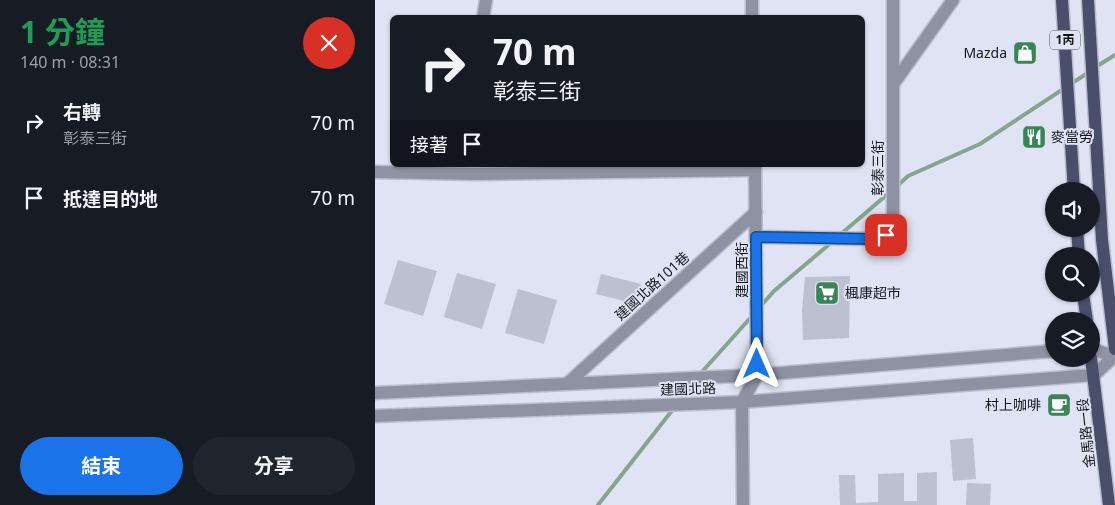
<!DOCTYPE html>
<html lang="zh-TW">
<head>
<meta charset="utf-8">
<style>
	body { margin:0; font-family:"Noto Sans","Noto Sans TC",sans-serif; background:#20242c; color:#f1f3f6; height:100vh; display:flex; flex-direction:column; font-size:19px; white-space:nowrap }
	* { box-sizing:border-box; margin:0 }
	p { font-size:16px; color:#9ea1a6 }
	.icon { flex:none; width:28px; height:28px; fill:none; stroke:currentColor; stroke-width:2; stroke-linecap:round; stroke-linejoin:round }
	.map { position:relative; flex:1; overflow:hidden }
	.side { display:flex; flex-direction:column; background:#171b24; width:375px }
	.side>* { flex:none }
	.hud { position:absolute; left:15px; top:15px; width:475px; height:152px; border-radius:8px; box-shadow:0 1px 4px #0004; background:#171b24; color:#f1f3f6; overflow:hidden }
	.tools { position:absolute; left:670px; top:182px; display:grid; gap:10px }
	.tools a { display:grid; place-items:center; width:55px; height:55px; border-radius:50%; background:#171b24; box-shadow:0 1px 4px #0004; font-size:25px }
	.pin { position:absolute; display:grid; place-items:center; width:42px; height:42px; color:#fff; margin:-21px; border-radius:10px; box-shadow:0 2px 8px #0006 }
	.me { position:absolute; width:55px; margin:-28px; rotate:0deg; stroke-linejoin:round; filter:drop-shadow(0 0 4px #0008) }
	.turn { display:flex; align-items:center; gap:18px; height:105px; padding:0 20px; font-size:22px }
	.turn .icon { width:65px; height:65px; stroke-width:2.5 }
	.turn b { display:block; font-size:35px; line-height:42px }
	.then { display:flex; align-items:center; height:48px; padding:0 20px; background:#0003; gap:10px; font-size:19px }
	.round { display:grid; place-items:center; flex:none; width:52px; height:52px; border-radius:26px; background:#20242c }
	.head { display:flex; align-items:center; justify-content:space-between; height:85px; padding:0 20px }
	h1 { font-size:30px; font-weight:700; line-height:38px; color:#1e9e55 }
	.primary-button { display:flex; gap:10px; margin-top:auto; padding:10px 20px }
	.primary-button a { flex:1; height:58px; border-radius:30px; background:#1a73e8; color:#fff; font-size:20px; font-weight:700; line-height:58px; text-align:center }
	.primary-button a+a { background:#20242c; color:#f1f3f6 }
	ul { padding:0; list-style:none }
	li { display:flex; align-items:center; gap:15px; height:75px; padding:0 20px }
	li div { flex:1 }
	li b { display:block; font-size:19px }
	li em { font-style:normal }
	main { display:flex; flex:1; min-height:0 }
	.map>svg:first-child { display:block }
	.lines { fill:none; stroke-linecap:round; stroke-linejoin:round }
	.stream { stroke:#83a68d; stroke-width:4 }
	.building { fill:#bdc0d0 }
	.minor-casing { stroke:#babecc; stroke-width:15 }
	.major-casing { stroke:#babecc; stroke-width:15 }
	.minor { stroke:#8e92a2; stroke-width:12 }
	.major { stroke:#494f6a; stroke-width:12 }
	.route-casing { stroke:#114b97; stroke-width:12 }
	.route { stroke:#1a73e8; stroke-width:9 }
	.labels { text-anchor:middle; stroke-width:4; stroke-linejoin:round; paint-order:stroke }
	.shield { fill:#dfe3f3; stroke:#51545c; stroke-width:1 }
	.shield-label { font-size:12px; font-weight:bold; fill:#14161b }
	.poi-label { font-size:14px; fill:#14161b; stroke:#dfe3f3; text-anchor:end }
	.street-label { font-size:14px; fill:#14161b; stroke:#dfe3f3 }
</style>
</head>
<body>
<main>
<section class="side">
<div class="head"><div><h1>1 分鐘</h1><p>140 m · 08:31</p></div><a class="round" style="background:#d93025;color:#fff"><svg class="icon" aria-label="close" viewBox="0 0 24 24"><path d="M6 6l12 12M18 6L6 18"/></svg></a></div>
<ul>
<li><svg class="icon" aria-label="right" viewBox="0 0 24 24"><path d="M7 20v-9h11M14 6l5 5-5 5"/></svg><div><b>右轉</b><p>彰泰三街</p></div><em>70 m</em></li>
<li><svg class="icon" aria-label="arrive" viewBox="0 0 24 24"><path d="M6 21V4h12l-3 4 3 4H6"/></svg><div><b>抵達目的地</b></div><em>70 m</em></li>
</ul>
<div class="primary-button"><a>結束</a><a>分享</a></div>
</section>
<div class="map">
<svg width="740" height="505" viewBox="0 0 740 505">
	<rect width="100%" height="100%" fill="#dfe3f3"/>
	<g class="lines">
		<!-- stream -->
		<g class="stream">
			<polyline points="719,68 740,55"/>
			<polyline points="521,187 533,176 605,144 714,72"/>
			<polyline points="466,234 515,192"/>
			<polyline points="384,308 399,291 457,242"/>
			<polyline points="326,373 378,315"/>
			<polyline points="305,401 321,381"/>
			<polyline points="223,505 299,408"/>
		</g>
	</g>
	<!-- building -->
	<g class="building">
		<polygon points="23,260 62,271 48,316 9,304"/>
		<polygon points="82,273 121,284 107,329 69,317"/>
		<polygon points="226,274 266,284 261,304 221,294"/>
		<polygon points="475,276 474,338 428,340 427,310 430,277"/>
		<polygon points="143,289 182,300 169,344 130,333"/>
		<polygon points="598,438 601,479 578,481 575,440"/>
		<polygon points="562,472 562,505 465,505 464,475 480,475 481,503 503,502 503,474 529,473 529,501 542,501 542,473"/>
		<polygon points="592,483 616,484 615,505 591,505"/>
	</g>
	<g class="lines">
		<defs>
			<g id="minor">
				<polyline points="377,0 377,18"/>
				<polyline points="108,18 111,0"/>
				<polyline points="519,83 578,0"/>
				<polyline points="0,172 102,174 380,170"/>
				<polyline points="381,237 498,239 511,235 518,220 518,0"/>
				<polyline points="716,349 740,356"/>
				<polyline points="193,383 381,212"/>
				<polyline points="0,393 382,375 679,351"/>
				<polyline points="0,416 367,402 719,375 740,356"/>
				<polyline points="368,505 367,402 382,375 380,165"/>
			</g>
			<g id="major">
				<polyline points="687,0 699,191"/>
				<polyline points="713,0 727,240 740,349"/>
				<polyline points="702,229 704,256"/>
				<polyline points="708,294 712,321"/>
				<polyline points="716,358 734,505"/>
			</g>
		</defs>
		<!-- minor casing -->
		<use href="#minor" class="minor-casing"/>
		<!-- major casing -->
		<use href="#major" class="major-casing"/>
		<!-- minor -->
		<use href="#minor" class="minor"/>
		<!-- major -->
		<use href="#major" class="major"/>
	</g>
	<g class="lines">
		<defs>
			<polyline id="route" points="382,364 381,237 498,239 511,235"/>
		</defs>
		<!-- route casing -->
		<use href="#route" class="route-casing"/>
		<!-- route -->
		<use href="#route" class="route"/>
	</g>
	<!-- icons -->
	<defs>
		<symbol id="shop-square" viewBox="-11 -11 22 22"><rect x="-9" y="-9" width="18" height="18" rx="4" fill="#388656" stroke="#dfe3f3"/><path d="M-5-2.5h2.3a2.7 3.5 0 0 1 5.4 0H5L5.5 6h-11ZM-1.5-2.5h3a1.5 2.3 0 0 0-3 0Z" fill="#fff"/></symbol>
		<symbol id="restaurant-square" viewBox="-11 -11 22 22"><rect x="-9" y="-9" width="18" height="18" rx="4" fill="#388656" stroke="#dfe3f3"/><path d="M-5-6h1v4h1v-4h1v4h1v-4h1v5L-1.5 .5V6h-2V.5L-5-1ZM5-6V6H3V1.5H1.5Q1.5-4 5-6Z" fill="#fff"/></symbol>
		<symbol id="supermarket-square" viewBox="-11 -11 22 22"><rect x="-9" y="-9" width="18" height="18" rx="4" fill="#388656" stroke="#dfe3f3"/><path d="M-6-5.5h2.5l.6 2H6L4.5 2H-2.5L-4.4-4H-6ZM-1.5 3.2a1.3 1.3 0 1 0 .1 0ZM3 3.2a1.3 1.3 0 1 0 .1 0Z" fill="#fff"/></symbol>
		<symbol id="cafe-square" viewBox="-11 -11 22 22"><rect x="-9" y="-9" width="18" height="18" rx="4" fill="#388656" stroke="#dfe3f3"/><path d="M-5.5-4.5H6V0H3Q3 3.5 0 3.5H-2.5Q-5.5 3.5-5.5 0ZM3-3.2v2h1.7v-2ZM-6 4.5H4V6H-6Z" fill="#fff"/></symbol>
	</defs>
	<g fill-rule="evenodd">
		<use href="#shop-square" x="636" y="39" width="28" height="28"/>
		<use href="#restaurant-square" x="645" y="123" width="28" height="28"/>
		<use href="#supermarket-square" x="438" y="279" width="28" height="28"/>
		<use href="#cafe-square" x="670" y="391" width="28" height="28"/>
	</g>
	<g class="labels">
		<!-- shield labels -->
		<rect class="shield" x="675" y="30.5" width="30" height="19" rx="4"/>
		<g class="shield-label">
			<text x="690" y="44">1丙</text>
		</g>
		<!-- poi labels -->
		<g class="poi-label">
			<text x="632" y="58">Mazda</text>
			<text x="676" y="142" text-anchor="start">麥當勞</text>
			<text x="470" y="298" text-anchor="start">楓康超市</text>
			<text x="666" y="410">村上咖啡</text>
		</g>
		<!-- street labels -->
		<g class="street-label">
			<text transform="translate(503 168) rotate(-90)" y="5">彰泰三街</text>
			<text transform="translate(367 270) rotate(-90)" y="5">建國西街</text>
			<text transform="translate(277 286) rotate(-42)" y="5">建國北路101巷</text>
			<text transform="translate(313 389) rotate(-2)" y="5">建國北路</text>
			<text transform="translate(711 433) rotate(-96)" y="5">金馬路一段</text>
		</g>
	</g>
</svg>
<div class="tools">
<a><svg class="icon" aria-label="sound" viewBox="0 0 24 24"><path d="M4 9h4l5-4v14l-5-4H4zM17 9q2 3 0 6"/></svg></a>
<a><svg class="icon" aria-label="search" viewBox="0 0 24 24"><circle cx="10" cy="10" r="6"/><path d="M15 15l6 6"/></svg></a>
<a><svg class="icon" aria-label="layers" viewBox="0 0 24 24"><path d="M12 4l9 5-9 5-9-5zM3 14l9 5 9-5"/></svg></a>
</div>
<div class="pin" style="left:511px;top:235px;background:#d93025"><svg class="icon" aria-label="arrive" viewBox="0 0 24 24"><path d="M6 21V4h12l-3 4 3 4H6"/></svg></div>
<svg class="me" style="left:382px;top:364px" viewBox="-20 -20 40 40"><path d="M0-17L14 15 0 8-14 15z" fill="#1a73e8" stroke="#fff" stroke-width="4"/></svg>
<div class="hud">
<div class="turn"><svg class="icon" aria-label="right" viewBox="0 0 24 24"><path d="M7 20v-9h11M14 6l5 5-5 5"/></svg><div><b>70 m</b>彰泰三街</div></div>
<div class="then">接著<svg class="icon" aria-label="arrive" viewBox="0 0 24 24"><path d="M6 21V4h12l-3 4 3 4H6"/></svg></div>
</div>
</div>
</main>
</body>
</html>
